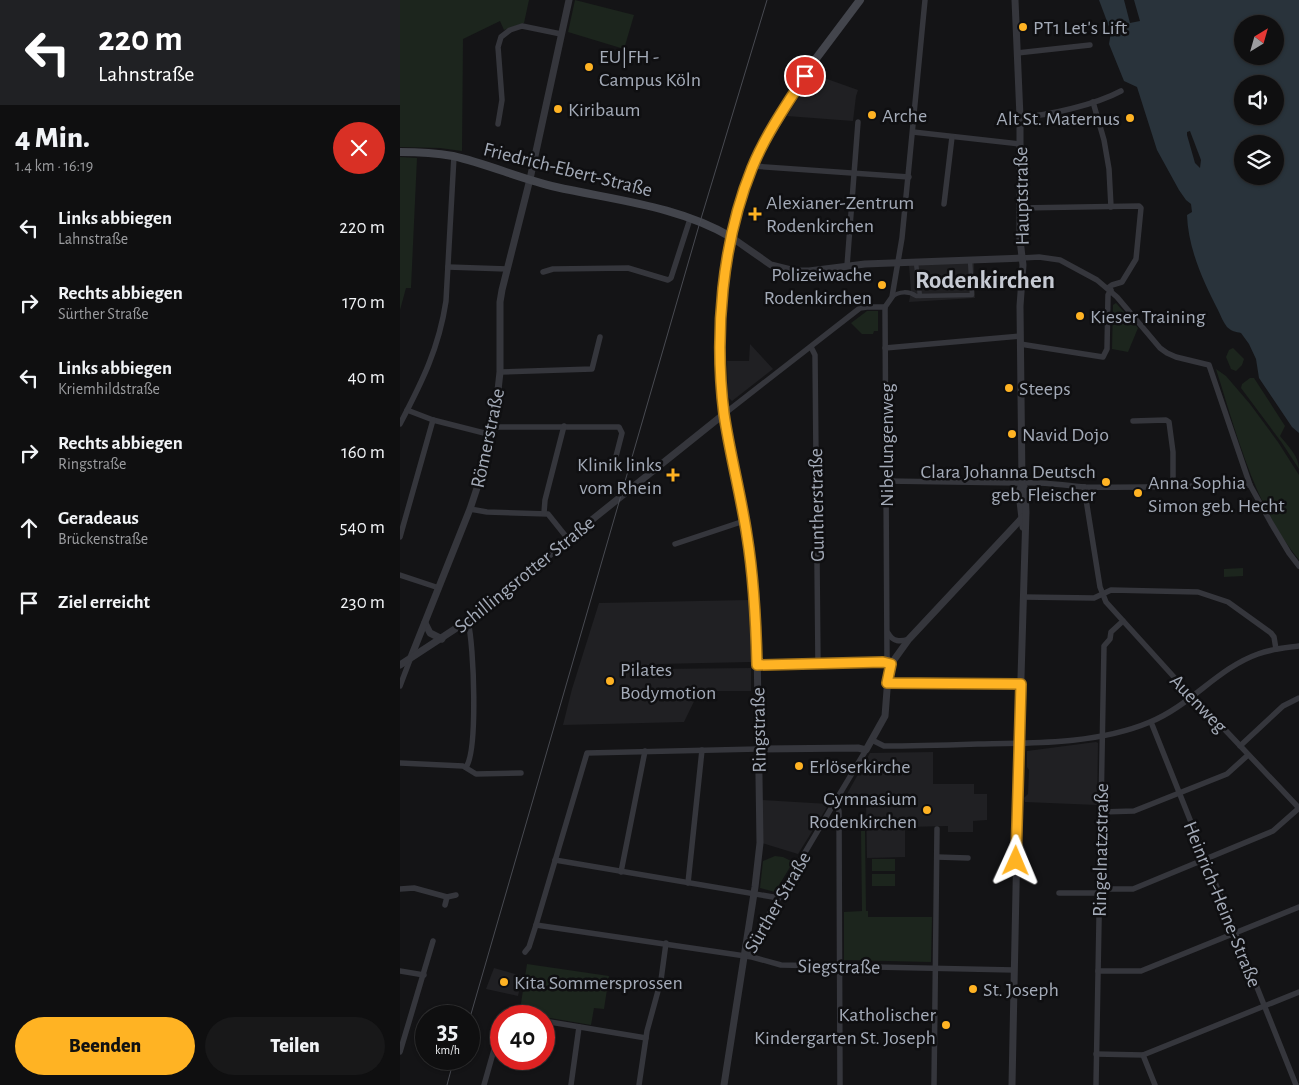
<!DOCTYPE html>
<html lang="de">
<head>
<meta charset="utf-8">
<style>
	body { margin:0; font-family:"Alegreya Sans",sans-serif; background:#181819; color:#f1f3f6; height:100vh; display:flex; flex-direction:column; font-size:19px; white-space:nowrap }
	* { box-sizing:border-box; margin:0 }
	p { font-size:16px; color:#9b9c9f }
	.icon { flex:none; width:28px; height:28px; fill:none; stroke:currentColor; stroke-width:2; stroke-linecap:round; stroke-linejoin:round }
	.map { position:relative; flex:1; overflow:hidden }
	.sheet { display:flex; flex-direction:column; background:#0f0f10; width:400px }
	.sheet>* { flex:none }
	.banner { background:#202124; color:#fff; overflow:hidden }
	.needle { width:32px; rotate:37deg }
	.buttons { position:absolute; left:834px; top:15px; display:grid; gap:10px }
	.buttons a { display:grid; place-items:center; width:50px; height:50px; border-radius:50%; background:#0f0f10; box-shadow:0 1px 4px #0004,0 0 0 1px #2f2f30; font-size:25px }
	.speed { position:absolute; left:15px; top:1005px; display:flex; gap:10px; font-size:25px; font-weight:700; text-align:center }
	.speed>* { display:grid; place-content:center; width:65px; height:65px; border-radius:50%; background:#0f0f10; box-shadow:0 1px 4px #0004,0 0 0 1px #2f2f30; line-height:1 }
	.speed small { font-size:12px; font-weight:400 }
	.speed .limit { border:8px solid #d22; background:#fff; color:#111 }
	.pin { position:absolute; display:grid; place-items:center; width:42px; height:42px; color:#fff; margin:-21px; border:2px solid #fff; border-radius:50%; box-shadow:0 1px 5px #0007 }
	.me { position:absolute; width:55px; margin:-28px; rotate:1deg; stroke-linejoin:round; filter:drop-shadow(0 0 4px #0008) }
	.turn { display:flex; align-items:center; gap:18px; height:105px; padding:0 15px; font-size:22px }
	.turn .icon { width:65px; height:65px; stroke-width:2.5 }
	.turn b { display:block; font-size:35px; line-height:42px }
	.round { display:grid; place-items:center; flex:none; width:52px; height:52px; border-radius:26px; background:#181819 }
	.headline { display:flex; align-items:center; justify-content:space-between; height:85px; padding:0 15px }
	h1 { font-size:30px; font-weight:800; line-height:38px }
	.cta { display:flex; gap:10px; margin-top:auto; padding:10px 15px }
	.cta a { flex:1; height:58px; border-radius:30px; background:#ffb323; color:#111; font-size:20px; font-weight:800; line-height:58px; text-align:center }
	.cta a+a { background:#181819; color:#f1f3f6 }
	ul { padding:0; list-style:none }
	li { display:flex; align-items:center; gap:15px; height:75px; padding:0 15px }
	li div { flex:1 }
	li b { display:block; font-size:19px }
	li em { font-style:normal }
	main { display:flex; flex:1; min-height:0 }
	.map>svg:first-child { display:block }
	.built { fill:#202023 }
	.green { fill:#1c251d }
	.water { fill:#29333b; fill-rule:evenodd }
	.pier { fill:#141416 }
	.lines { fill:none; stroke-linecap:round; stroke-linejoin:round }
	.pedestrian { stroke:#35363c; stroke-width:4.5 }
	.minor { stroke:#35363c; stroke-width:5.5 }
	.tertiary { stroke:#35363c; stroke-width:7 }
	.secondary { stroke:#43454c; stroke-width:8 }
	.tram { stroke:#484a51; stroke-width:1 }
	.route-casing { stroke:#a67417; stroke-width:12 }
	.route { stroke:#ffb323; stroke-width:9 }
	.poi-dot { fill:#ffb323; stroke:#0f0f11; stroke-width:2 }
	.labels { text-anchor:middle; stroke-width:5; stroke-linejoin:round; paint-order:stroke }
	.poi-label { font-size:20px; fill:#a4abb8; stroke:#0f0f11; text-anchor:start }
	.street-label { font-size:20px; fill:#a4abb8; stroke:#0f0f11 }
	.district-label { font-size:25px; font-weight:bold; fill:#c6cad3; stroke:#0f0f11 }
</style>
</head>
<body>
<main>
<section class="sheet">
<div class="banner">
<div class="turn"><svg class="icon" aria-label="left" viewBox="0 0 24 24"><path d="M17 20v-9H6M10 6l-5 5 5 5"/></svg><div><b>220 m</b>Lahnstraße</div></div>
</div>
<div class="headline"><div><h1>4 Min.</h1><p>1.4 km · 16:19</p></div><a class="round" style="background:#d93025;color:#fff"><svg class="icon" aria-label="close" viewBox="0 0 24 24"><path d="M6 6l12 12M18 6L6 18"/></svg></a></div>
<ul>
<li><svg class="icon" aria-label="left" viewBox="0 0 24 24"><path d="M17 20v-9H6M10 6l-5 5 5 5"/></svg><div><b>Links abbiegen</b><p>Lahnstraße</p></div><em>220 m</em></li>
<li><svg class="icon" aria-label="right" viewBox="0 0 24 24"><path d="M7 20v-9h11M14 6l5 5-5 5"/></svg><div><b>Rechts abbiegen</b><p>Sürther Straße</p></div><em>170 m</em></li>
<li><svg class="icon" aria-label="left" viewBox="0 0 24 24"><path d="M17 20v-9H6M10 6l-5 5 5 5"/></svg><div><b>Links abbiegen</b><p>Kriemhildstraße</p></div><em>40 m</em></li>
<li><svg class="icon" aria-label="right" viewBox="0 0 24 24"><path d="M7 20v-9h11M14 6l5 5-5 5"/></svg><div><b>Rechts abbiegen</b><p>Ringstraße</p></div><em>160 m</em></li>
<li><svg class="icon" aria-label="ahead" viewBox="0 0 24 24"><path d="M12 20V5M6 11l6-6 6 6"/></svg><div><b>Geradeaus</b><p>Brückenstraße</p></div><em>540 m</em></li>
<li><svg class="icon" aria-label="arrive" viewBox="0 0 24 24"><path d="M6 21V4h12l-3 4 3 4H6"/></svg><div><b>Ziel erreicht</b></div><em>230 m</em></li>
</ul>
<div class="cta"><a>Beenden</a><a>Teilen</a></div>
</section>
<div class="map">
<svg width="899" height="1085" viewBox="0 0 899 1085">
	<rect width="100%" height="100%" fill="#141416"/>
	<!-- built -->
	<g class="built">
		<polygon points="413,74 458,90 456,96 453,121 387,116"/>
		<polygon points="574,262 575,298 509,302 511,292 509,265"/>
		<polygon points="350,344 373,369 332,401 328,397 327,361 349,361"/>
		<polygon points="349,600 351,662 257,664 256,670 258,669 351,668 351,691 299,691 284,722 163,725 172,689 199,603"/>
		<polygon points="696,742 698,743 697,805 625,802 624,798 628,794 629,770 627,767 627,751"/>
		<polygon points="533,752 533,784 574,784 574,794 587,794 587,820 573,821 573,832 548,832 548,826 505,827 505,857 467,858 466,800 443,801 470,753"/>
		<polygon points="362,800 429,804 398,854 362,843"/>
		<polygon points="94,968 122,976 118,996 86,989"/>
	</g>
	<!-- green -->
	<g class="green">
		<polygon points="0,0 129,0 124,23 104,30 100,21 63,39 62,151 40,148 0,147"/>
		<polygon points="175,0 234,15 224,49 168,32"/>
		<polygon points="0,157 17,158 11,288 6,288 0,310"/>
		<polygon points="716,303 738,328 728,352 712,349 713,305"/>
		<polygon points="467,311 478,311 478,331 474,331 473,334 462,334 451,323"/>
		<polygon points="833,348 844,359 842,365 836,371 831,369 826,357 829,350"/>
		<path d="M816,369l10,7 24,28 28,38 21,33v85c-45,-55 -62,-125 -83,-191z"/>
		<path d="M850,378h4l31,48 -5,10c8,10 19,20 19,33l-17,-26 -41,-55 1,-4z"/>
		<polygon points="843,568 843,576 824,577 824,569"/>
		<polygon points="461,831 465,831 466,911 468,911 468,917 532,917 531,962 444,960 444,912 462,911"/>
		<polygon points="375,856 383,857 393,862 375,892 360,888 363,861"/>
		<rect x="472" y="859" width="23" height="12"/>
		<rect x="472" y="874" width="23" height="12"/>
		<polygon points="127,964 209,976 204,1009 194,1008 191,1025 121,1013 120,1010"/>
	</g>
	<!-- water -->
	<path class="water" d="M699,0h200v433l-7,-6 -33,-49 -3,-19 -7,-15 -8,-11c-5,-1 -10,-2 -14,-6 -4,-5 -6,-11 -9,-17 -15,-29 -30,-62 -31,-95l5,-3 -1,-8 -5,-4 -7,-10 -22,-40 -20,-63 -13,-6 -15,-37 2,-12zM842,24h33v32h-33zM842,84h33v32h-33zM842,144h33v32h-33z"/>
	<!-- pier -->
	<g class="pier">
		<polygon points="724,0 734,0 740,21 730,23"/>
		<polygon points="790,131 801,160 800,168 795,163 787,135 787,132"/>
	</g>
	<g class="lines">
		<!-- pedestrian -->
		<g class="pedestrian">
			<polyline points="516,263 520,296"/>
			<path d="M492,297c7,-6 17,-6 24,-1l56,-1 -2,-35"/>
		</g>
		<!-- minor -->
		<g class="minor">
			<polyline points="617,53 690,45"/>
			<polyline points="693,102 704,140 709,169 711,207"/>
			<path d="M620,117c28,-1 77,-13 101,-26"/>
			<polyline points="98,124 102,100 98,47 101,37 110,30 122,26 161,34"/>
			<polyline points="513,132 620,144"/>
			<polyline points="353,166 509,177"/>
			<polyline points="544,204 552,137"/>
			<polyline points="619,208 739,206 741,208 736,259 722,282 712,285 708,288"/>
			<polyline points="622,258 639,257 660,260 697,280 717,297 760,348 767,353 776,357 809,365 850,485 871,523 889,553 899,566"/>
			<polyline points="447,266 458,122"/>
			<polyline points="48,267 107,269"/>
			<polyline points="143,272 153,269 228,268 268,280 271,278 290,219"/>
			<polyline points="620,344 703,357 707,349 708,295 711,290"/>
			<polyline points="411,347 415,355 418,664"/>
			<polyline points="485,348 620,336"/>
			<polyline points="100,372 192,369 200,337"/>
			<polyline points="7,410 33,420 92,435"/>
			<polyline points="324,414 460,308 467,307 485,307"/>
			<polyline points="733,421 766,420 769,422 773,452 773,487"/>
			<path d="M0,424c22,-42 39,-76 46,-123l8,-145"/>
			<polyline points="94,427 219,427 222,433 213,468"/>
			<path d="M486,481l136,2c22,-2 42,3 64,4 55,1 110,-1 164,-2"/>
			<polyline points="684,487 700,587 706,602 793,698 811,715 899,808"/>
			<polyline points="70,509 87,512 148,514 168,539"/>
			<polyline points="144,513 145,500 164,426"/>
			<polyline points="0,537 33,420"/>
			<polyline points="275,544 344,521"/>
			<polyline points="0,575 39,588"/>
			<polyline points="623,597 694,598 711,590 798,592 828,602 871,633 874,637 876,649"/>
			<path d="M488,633c5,9 12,9 21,6"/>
			<polyline points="491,664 487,657 485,307 492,297 502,238 525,0"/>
			<polyline points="357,665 483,662 491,664"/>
			<polyline points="487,683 621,684"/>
			<polyline points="0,686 11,657"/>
			<polyline points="751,722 896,1085"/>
			<path d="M472,740l12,6c31,0 63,-1 94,-2 56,-1 120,0 172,-22 40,-16 68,-54 108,-68 13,-5 27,-6 41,-8"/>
			<polyline points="840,746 883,706 899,698"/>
			<polyline points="0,763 63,766 76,774 121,773"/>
			<path d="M66,767c12,-16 8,-123 2,-145"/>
			<polyline points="436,802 439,811 440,1085"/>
			<polyline points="701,812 734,811 827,774 848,755"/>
			<polyline points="537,857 568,858"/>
			<polyline points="155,860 379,898"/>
			<polyline points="221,872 245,751"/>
			<polyline points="288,883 302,750"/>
			<polyline points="0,889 14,888 47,897 56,895"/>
			<polyline points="699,889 733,889 873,831 899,808"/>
			<polyline points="659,893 699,893"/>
			<polyline points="45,905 47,897"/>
			<polyline points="136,925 352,957 381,965 614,970"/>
			<polyline points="125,952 129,947 136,925 187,753 358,749"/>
			<path d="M347,955c8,-3 16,-30 21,-39 32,-56 65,-111 98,-166"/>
			<polyline points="0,971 24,975"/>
			<polyline points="698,971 741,971 899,907"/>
			<polyline points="104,1016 106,1014 120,1016"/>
			<polyline points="144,1021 246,1038"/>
			<polyline points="0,1052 33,941"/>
			<polyline points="696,1054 743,1055 899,992"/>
			<polyline points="743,1055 755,1085"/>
			<polyline points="84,1085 101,1025"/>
			<polyline points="171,1085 179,1027"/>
			<polyline points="239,1085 247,1031 261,980 266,943"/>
			<polyline points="534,1085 537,829"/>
			<polyline points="696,1085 704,646 710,639 711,632 723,621"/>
		</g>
		<!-- tertiary -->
		<g class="tertiary">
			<polyline points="615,0 620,117 620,240 623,265 620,306 622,483 619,493 623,527"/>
			<polyline points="25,623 30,633 42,639"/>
			<polyline points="11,657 70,509 87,458 94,427 100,372 100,302 102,290 130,179 169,0"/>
			<polyline points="0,665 87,608 168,539 324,414"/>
			<polyline points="358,749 458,748 466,750 485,716 488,677 491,664 509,639 623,517"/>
			<polyline points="324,1085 355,887 360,843 357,645 354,596 347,534 324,414 321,381 322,309 325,274 331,237 371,265 395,271 409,271 465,264 622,258"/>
			<polyline points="612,1085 619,743 626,512 625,489 622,483"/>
		</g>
		<!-- secondary -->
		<path class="secondary" d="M0,152c18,0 36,1 53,4 35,8 68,23 103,31 58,13 123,19 175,50l19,-63 10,-22 52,-88 48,-64"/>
		<!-- tram -->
		<g class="tram">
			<polyline points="69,1021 300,222 367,0"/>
			<polyline points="47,1085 54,1059"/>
		</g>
	</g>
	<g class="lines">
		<defs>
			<path id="route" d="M405,76c-19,29 -40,60 -53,92 -30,74 -38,166 -28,246 6,41 17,81 23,122 7,43 9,86 10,129l126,-3 8,2 -4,19 134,1 -5,177"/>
		</defs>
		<!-- route casing -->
		<use href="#route" class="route-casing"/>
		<!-- route -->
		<use href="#route" class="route"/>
	</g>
	<!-- markers -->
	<g class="poi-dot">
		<circle cx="623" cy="27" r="5"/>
		<circle cx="189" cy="67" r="5"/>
		<circle cx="158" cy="109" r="5"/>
		<circle cx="472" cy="115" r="5"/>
		<circle cx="730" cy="118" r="5"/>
		<path d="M352.5 206.5h5v5h5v5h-5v5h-5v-5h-5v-5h5z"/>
		<circle cx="482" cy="285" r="5"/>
		<circle cx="680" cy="316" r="5"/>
		<circle cx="609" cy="388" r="5"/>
		<circle cx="612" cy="434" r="5"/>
		<path d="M270.5 467.5h5v5h5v5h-5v5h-5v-5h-5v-5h5z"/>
		<circle cx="706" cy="482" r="5"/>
		<circle cx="738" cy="493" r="5"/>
		<circle cx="210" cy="681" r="5"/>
		<circle cx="399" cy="766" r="5"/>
		<circle cx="527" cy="810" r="5"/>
		<circle cx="104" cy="982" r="5"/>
		<circle cx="573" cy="989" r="5"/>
		<circle cx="546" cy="1025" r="5"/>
	</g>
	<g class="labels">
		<!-- poi labels -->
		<g class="poi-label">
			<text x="633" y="34">PT1 Let's Lift</text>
			<text x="199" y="63">EU|FH -<tspan x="199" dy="23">Campus Köln</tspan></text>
			<text x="168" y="116">Kiribaum</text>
			<text x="482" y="122">Arche</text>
			<text x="720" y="125" text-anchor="end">Alt St. Maternus</text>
			<text x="366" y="209">Alexianer-Zentrum<tspan x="366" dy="23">Rodenkirchen</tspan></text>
			<text x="472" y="281" text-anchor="end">Polizeiwache<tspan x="472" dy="23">Rodenkirchen</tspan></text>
			<text x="690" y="323">Kieser Training</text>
			<text x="619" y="395">Steeps</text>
			<text x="622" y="441">Navid Dojo</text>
			<text x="262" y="471" text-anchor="end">Klinik links<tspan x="262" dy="23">vom Rhein</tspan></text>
			<text x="696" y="478" text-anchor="end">Clara Johanna Deutsch<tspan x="696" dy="23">geb. Fleischer</tspan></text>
			<text x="748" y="489">Anna Sophia<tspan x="748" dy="23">Simon geb. Hecht</tspan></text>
			<text x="220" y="676">Pilates<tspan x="220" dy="23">Bodymotion</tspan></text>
			<text x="409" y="773">Erlöserkirche</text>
			<text x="517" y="805" text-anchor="end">Gymnasium<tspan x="517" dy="23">Rodenkirchen</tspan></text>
			<text x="114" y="989">Kita Sommersprossen</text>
			<text x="583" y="996">St. Joseph</text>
			<text x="536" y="1021" text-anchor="end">Katholischer<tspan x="536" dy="23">Kindergarten St. Joseph</tspan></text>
		</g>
		<!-- street labels -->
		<g class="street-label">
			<text transform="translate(168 169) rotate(14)" y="7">Friedrich-Ebert-Straße</text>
			<text transform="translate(621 196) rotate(-91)" y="7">Hauptstraße</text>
			<text transform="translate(87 438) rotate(-78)" y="7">Römerstraße</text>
			<text transform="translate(486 445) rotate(-90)" y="7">Nibelungenweg</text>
			<text transform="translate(416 505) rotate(-91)" y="7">Guntherstraße</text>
			<text transform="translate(124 574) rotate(-39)" y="7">Schillingsrotter Straße</text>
			<text transform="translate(799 703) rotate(46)" y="7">Auenweg</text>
			<text transform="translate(358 730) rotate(-91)" y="7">Ringstraße</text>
			<text transform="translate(700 850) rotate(-89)" y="7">Ringelnatzstraße</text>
			<text transform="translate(377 902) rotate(-60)" y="7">Sürther Straße</text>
			<text transform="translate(823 904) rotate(68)" y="7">Heinrich-Heine-Straße</text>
			<text transform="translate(439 966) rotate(1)" y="7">Siegstraße</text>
		</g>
		<!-- district labels -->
		<g class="district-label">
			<text x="585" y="288">Rodenkirchen</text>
		</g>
	</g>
</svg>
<div class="buttons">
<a><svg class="needle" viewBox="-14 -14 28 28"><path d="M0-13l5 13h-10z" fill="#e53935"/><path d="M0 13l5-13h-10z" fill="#9b9c9f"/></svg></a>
<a><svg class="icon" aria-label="sound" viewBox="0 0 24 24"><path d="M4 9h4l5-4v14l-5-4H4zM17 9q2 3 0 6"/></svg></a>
<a><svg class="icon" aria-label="layers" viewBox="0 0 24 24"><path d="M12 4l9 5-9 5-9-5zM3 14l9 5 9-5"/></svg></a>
</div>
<div class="speed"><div>35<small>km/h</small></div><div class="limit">40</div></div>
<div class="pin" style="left:405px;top:76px;background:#d93025"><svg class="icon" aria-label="arrive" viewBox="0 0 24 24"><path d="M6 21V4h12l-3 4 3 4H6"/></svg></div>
<svg class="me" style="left:616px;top:861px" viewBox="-20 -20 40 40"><path d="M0-17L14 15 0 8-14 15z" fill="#ffb323" stroke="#fff" stroke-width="4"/></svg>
</div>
</main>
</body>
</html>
